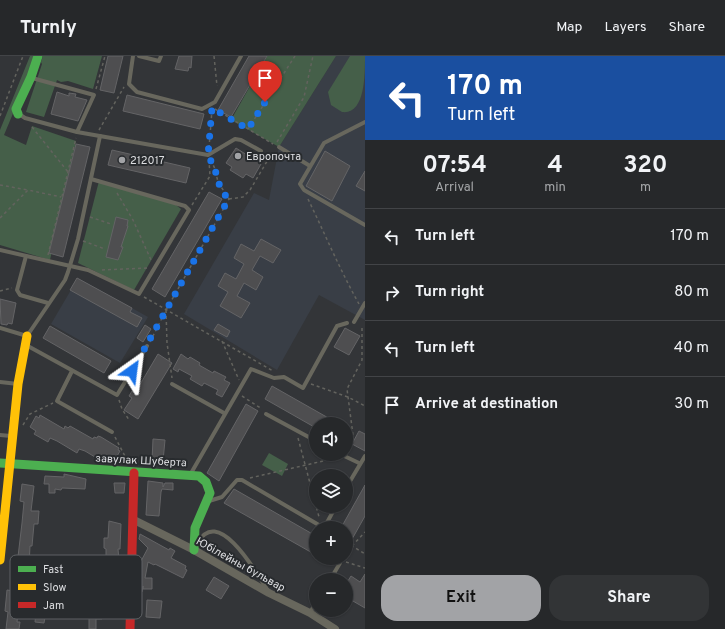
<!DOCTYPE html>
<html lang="en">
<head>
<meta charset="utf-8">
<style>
	body { margin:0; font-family:Overpass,sans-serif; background:#323436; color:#f1f3f6; height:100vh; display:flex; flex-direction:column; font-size:15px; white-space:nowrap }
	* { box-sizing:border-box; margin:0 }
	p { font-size:13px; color:#a4a6a8 }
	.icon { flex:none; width:22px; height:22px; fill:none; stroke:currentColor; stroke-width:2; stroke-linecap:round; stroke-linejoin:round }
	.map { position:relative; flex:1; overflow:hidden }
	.side { display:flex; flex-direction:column; background:#26282a; width:360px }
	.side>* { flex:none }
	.hud { background:#1a4fa0; color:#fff; overflow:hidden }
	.fabs { position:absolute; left:309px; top:361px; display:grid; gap:8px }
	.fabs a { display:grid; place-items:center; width:44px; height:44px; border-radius:50%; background:#26282a; box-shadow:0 1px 3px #0004,0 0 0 1px #424447; font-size:20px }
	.pin { position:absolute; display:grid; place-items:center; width:34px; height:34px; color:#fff; margin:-41px -17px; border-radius:50% 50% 50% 0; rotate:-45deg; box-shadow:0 0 4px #0007 }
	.pin .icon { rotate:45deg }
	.me { position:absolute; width:44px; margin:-22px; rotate:31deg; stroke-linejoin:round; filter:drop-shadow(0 0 3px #0008) }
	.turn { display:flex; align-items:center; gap:14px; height:84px; padding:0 16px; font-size:18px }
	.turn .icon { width:52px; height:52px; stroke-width:2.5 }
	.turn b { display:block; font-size:28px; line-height:34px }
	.eta { display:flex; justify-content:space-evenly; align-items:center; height:68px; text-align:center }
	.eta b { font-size:24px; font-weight:700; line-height:28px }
	.action { display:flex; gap:8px; margin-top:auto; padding:8px 16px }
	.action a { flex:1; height:46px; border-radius:16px; background:#a2a3a6; color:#111; font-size:16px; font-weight:700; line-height:46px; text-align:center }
	.action a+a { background:#323436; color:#f1f3f6 }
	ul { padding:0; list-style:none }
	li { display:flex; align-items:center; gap:12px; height:56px; padding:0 16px; border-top:1px solid #424447 }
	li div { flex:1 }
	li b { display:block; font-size:15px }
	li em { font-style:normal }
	header { display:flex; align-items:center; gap:24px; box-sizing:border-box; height:56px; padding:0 20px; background:#26282a; border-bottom:1px solid #424447 }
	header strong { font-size:19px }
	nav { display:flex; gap:22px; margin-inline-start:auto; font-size:14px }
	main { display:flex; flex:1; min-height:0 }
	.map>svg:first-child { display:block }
	.built { fill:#393e46 }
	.green { fill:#455f49 }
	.building { fill:#4e4e50; stroke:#646466 }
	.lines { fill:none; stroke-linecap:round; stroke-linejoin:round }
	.path { stroke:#63635e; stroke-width:1.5; stroke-dasharray:3 3; stroke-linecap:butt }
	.lane { stroke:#68675d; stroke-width:4 }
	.street { stroke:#68675d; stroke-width:8 }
	.fast { stroke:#4caf50; stroke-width:9 }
	.slow { stroke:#ffc107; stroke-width:9 }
	.jam { stroke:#c62828; stroke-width:9 }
	.route { stroke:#1a73e8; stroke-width:7; stroke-dasharray:0 12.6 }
	.poi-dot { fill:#a2a3a6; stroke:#282b2e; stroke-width:1.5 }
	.labels { text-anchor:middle; stroke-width:4; stroke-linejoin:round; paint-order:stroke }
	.poi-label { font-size:11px; fill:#dddee1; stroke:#282b2e; text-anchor:start }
	.street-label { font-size:11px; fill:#dddee1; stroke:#282b2e }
	.key { fill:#282b2e; stroke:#5e6164; stroke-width:1 }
	.key-label { font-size:11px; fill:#dddee1 }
</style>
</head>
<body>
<header>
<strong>Turnly</strong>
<nav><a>Map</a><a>Layers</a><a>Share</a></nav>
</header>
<main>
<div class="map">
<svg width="365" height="573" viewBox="0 0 365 573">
	<rect width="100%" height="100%" fill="#333538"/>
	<!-- built -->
	<g class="built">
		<polygon points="336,0 365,0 365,264 319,239 277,314 184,258 254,137 269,144 279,91"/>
		<polygon points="78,222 148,261 120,307 51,268"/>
	</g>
	<!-- green -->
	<g class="green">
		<polygon points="30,0 37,0 4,79 26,89 32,70 76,85 50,204 0,189 0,74"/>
		<polygon points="43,0 102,0 93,33 68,25 61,26 57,24 44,61 26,56 42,8 41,6"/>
		<polygon points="267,0 336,0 279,91 231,64"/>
		<path d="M350,0h15c0,19 0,59 -23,56l-11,-7 -3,-13z"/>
		<polygon points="99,125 171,145 181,153 134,234 78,207"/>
		<polygon points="269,397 288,408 282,420 262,409"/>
	</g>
	<!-- building -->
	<g class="building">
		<polygon points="108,0 123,0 114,37 100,34"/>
		<polygon points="179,0 192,0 191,12 189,11 188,15 175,13"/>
		<polygon points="249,0 267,0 231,61 218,54"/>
		<polygon points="57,36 69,40 69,37 76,38 75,41 87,44 78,65 51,58"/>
		<polygon points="127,39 204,58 200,73 123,55"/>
		<polygon points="76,88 90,91 63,201 49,197"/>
		<polygon points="236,92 261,108 253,122 246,118 243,122 230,114 232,111 226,107"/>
		<polygon points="112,94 190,112 186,127 108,109"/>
		<polygon points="325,95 350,110 332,145 306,130"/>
		<polygon points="365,115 365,135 356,130"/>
		<polygon points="209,136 222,143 165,241 152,233"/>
		<polygon points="116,161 128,164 127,170 128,170 121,191 123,191 118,204 106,201"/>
		<polygon points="261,183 281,194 273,207 260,200 252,214 263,221 256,234 244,227 237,240 250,247 241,262 220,250 228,236 218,230 225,217 236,223 244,208 234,202 241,188 254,195"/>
		<polygon points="77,222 132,252 130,256 142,262 137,271 70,234"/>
		<polygon points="0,243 16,247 12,268 8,267 7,269 1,268"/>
		<polygon points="218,268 230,275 227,281 214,274"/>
		<polygon points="145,269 151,273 143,286 137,282"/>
		<polygon points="50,270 111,305 104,317 43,282"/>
		<polygon points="345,272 360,280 349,299 334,291"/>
		<polygon points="158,298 172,307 138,363 124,354 132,342 129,340 132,335 135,337"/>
		<polygon points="181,298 188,303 190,301 200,307 199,309 213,317 214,315 226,321 224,324 230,327 222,341 216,338 218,334 204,327 202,330 190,323 192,320 179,313 178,316 173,313"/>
		<polygon points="272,330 339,368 316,368 316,372 265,343"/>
		<polygon points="246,348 258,355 219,425 207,417"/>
		<polygon points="40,359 64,373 65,370 68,372 70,370 93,383 94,381 97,382 98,380 101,381 119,392 118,394 120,395 113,407 107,404 105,407 85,395 79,393 77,397 57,385 50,382 48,386 34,378 36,375 30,371 36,360 39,362"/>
		<polygon points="359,375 365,378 365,395 352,388"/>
		<polygon points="153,383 165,384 163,405 152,405"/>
		<polygon points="64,418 86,423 85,433 62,432 61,434 55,433 55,437 49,437 49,428 44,428 45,420 64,421"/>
		<polygon points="148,425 163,427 163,431 165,427 173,427 173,434 162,433 161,436 159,460 146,459"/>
		<polygon points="114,427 125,427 124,437 115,437"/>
		<polygon points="22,428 34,430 31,455 39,455 38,468 34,468 32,490 30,490 29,510 17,509 22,467 24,446 20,445"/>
		<polygon points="365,429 365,460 351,485 346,482 346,472 341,472"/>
		<polygon points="234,433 316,480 316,499 224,447"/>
		<polygon points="109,465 121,468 120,493 118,493 120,516 112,516 111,536 106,536 105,531 105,537 92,537 92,526 96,526 96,521 106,522 106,493 104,492 104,482 108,482"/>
		<polygon points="140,478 169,494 170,492 175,495 171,502 186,510 185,513 187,514 183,522 155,508 154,509 148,506 145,522 152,522 152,533 143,533 143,530 142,536 139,536 140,507 148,492 139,483"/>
		<polygon points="365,518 365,552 346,541 346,528 351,520 360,526"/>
		<polygon points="214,521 229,530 221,543 206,534"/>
		<polygon points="7,534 20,536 17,566 20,566 19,573 6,573 8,556 5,555"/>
		<polygon points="147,544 162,545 160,562 146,561"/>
		<polygon points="37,548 47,549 44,567 35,566"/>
		<polygon points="89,552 117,552 117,558 102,559 102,563 96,563 96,573 89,573"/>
	</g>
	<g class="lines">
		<!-- path -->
		<g class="path">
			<polyline points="214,0 217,30"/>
			<polyline points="96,33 105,0"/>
			<polyline points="215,53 273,88"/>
			<polyline points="0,60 23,0"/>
			<polyline points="32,71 68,116"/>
			<polyline points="248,73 295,0"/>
			<polyline points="99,74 124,31"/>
			<polyline points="277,86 304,41 313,0"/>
			<polyline points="209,92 212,54"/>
			<polyline points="0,129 28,134"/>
			<polyline points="117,137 133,164 151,204"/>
			<polyline points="229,143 243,141 250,134 269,102 266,99"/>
			<path d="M308,143c17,35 32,71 51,105"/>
			<polyline points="192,149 210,120 209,104"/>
			<polyline points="90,161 111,168"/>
			<polyline points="0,162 28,134 61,141"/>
			<polyline points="83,185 105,193"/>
			<polyline points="48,199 76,82"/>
			<polyline points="102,214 149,212"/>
			<polyline points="0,235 12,232"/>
			<polyline points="144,241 273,315"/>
			<polyline points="166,254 167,287 172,322"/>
			<polyline points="222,285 239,324"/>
			<polyline points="150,286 166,254 229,143 218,126 215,113 211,104"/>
			<polyline points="311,328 348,341 365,350"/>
			<polyline points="242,340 262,353"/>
			<polyline points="119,344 122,353 129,364"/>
			<polyline points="23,369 30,358 53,347"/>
			<polyline points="353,379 347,333 362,304 362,270"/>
			<polyline points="115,381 128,406"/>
			<polyline points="298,382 319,461"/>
			<polyline points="250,422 336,402"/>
			<polyline points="346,486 365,498"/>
			<polyline points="352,490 365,476"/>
			<polyline points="346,506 365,512"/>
		</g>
		<!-- lane -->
		<g class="lane">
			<polyline points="133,0 129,28 137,36 202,53 215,46 241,0"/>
			<polyline points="139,0 159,5 161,0"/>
			<polyline points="32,22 94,39 77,76"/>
			<polyline points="19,58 25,62 77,76 208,99 235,83 241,84 261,95"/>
			<polyline points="365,66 324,87 300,128 304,134 365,169"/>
			<polyline points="279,91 310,110"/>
			<polyline points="0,194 88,214 139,238 189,154 185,150 91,123"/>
			<polyline points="26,200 17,234 20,239 48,247"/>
			<polyline points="354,266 365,247"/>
			<polyline points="0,272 27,280 65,224 68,216 78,183 100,80"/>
			<polyline points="26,289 117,339 147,290"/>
			<polyline points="72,315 57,345 112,376"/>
			<polyline points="0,326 18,328"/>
			<polyline points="172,328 224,357"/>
			<polyline points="266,358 316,385"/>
			<polyline points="0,379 11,380"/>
			<polyline points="340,398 359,407"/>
			<polyline points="190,419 251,313 274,322 284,321 303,332 337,270 347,267"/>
			<polyline points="346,432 365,400"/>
			<polyline points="209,445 222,441 237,424 242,424 324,472 336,450"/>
			<path d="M198,487c20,-39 60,32 70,48"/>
			<polyline points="330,524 340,507"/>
			<polyline points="310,557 316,546"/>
		</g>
		<!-- street -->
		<polyline class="street" points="134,464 194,494 269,537 310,557 335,573"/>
		<!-- fast -->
		<g class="fast">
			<polyline points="18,58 16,53 31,21 38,0"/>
			<polyline points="0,407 199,420 206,426 210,437 195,472 194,494"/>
		</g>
		<!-- slow -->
		<polyline class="slow" points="0,504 18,328 27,280"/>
		<!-- jam -->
		<polyline class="jam" points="130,573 134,417"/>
	</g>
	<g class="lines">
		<!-- route -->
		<polyline class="route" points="132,315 228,144 218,126 215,113 208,99 212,52 248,73 265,46"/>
	</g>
	<!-- markers -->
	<g class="poi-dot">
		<circle cx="238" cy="100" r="4"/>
		<circle cx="122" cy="104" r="4"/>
	</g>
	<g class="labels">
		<!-- poi labels -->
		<g class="poi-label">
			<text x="246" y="104">Европочта</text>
			<text x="130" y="108">212017</text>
		</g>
		<!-- street labels -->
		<g class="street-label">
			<text transform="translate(141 404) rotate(3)" y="4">завулак Шуберта</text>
			<text transform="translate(241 508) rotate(29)" y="4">Юбілейны бульвар</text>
		</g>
	</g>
	<!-- legend -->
	<rect x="10" y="499" width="132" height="64" rx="6" class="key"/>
	<rect x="18" y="510" width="18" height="6" fill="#4caf50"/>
	<rect x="18" y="528" width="18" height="6" fill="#ffc107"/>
	<rect x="18" y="546" width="18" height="6" fill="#c62828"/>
	<g class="key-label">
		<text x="43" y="517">Fast</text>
		<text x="43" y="535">Slow</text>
		<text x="43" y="553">Jam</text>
	</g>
</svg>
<div class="fabs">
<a><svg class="icon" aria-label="sound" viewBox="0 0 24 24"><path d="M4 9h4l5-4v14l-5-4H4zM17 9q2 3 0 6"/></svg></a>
<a><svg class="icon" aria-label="layers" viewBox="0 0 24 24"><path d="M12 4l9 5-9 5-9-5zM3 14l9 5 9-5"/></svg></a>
<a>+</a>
<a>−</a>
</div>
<div class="pin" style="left:265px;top:46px;background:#d93025"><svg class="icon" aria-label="arrive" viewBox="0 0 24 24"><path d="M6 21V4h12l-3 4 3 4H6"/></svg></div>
<svg class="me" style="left:132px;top:315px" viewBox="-20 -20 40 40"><path d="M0-17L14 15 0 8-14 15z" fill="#1a73e8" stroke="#fff" stroke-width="4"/></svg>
</div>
<section class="side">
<div class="hud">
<div class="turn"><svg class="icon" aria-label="left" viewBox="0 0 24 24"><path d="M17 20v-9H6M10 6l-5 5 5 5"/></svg><div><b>170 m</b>Turn left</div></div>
</div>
<div class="eta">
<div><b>07:54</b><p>Arrival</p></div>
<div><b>4</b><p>min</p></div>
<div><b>320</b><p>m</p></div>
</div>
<ul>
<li><svg class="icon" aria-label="left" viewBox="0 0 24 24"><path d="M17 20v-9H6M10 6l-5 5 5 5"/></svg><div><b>Turn left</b></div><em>170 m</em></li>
<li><svg class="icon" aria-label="right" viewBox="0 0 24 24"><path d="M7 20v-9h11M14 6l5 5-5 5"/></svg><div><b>Turn right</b></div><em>80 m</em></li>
<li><svg class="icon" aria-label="left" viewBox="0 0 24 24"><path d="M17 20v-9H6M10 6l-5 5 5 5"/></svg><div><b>Turn left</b></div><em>40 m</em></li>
<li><svg class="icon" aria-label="arrive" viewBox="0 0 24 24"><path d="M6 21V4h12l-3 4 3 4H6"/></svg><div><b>Arrive at destination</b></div><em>30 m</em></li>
</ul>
<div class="action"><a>Exit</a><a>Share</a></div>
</section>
</main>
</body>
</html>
